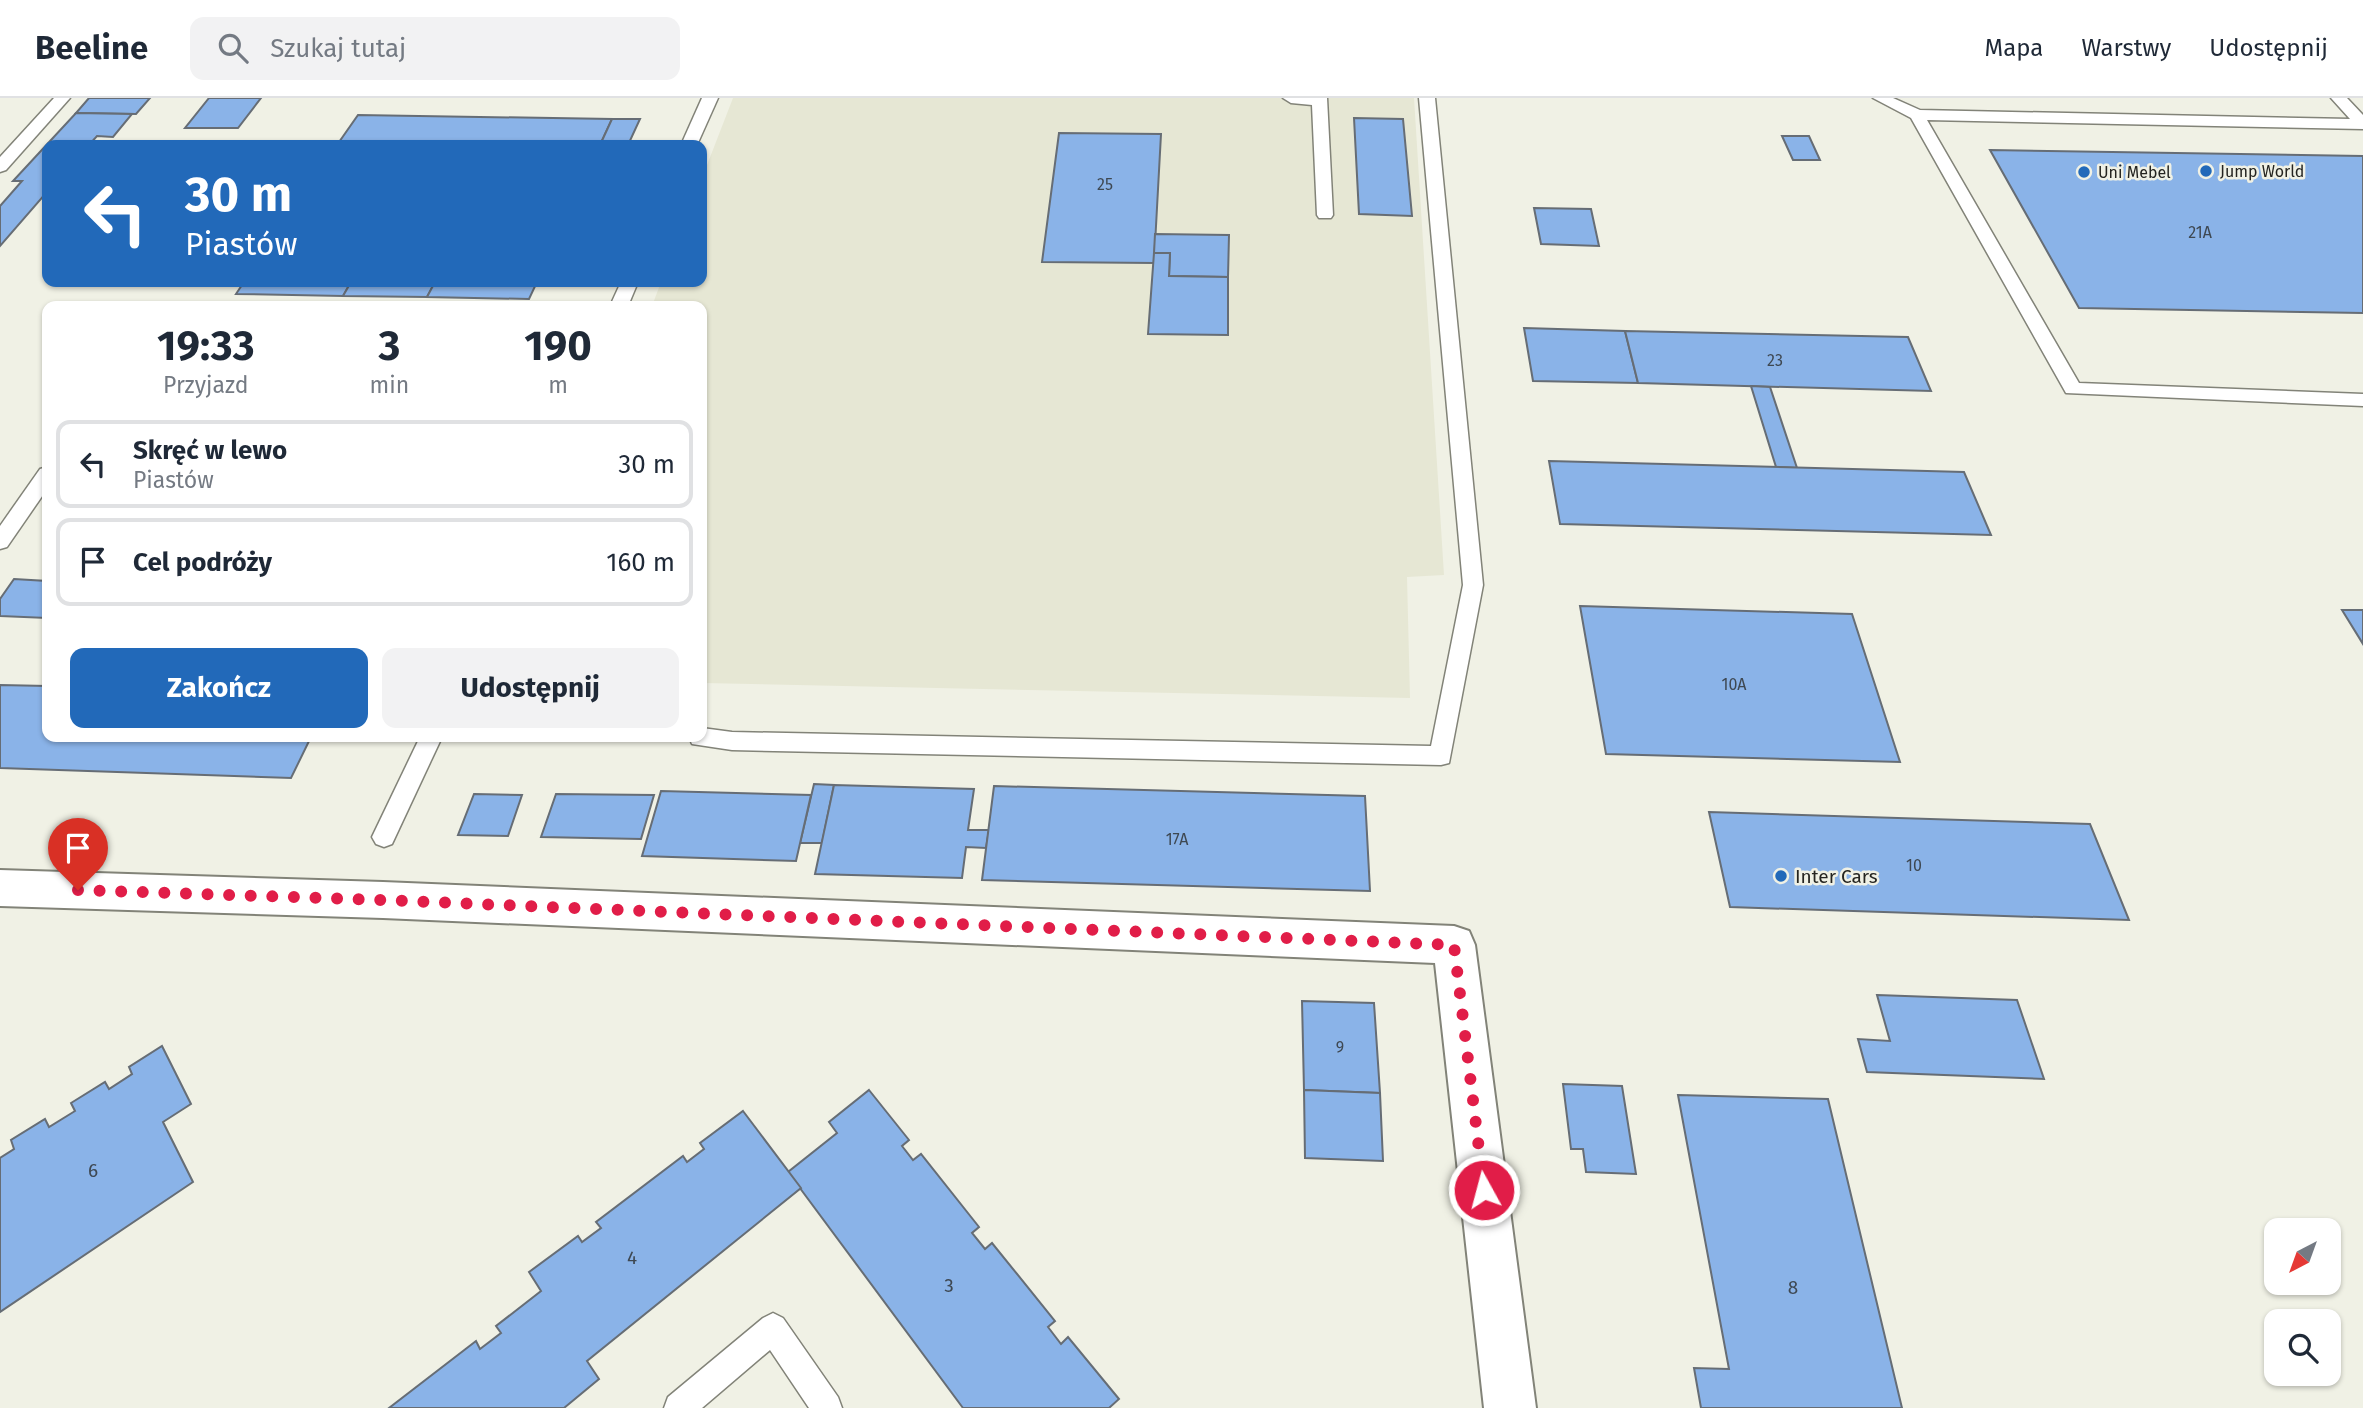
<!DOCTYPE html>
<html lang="pl">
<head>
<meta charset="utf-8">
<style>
	body { margin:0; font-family:"Fira Sans",sans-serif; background:#f2f2f3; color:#1f2937; height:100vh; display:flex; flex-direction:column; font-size:26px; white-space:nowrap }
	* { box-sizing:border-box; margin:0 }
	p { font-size:23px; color:#747a83 }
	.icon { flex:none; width:38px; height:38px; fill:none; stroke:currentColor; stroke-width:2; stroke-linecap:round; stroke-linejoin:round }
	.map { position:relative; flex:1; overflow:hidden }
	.details { position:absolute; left:42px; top:203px; width:665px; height:441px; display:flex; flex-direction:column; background:#fff; border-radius:14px; box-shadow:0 2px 5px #0004 }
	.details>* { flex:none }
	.banner { position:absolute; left:42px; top:42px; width:665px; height:147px; border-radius:14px; box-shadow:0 2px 5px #0004; background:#2269b9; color:#fff; overflow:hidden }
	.needle { width:46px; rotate:221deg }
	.tools { position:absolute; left:2264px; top:1120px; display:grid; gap:14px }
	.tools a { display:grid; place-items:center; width:77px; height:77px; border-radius:14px; background:#fff; box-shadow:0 2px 5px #0004; font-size:35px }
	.pin { position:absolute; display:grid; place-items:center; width:60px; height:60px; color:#fff; margin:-72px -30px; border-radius:50% 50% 50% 0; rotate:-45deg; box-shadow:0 0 7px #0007 }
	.pin .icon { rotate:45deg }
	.me { position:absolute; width:77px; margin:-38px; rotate:353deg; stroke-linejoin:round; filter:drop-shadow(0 0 5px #0008) }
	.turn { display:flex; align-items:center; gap:24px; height:147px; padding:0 28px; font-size:32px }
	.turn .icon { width:91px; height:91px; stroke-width:2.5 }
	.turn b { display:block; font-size:49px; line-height:60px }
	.eta { display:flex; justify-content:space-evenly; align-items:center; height:119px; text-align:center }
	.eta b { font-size:42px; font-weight:700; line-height:49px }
	.button { display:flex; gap:14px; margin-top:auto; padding:14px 28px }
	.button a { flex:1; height:80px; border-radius:14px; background:#2269b9; color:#fff; font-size:28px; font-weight:700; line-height:80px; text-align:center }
	.button a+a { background:#f2f2f3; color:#1f2937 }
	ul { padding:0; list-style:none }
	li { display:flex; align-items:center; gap:21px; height:88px; margin:0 14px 10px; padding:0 14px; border:4px solid #e0e1e3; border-radius:14px }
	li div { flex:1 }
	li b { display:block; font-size:26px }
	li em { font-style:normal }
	header { display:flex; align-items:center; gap:42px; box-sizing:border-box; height:98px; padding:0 35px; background:#fff; border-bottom:2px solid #e0e1e3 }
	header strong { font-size:33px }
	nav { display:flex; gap:38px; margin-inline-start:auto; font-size:24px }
	.search { width:490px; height:63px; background:#f2f2f3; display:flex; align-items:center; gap:18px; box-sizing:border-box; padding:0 24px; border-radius:14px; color:#747a83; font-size:26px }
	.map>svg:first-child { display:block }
	.built { fill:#e6e7d4 }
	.building { fill:#8ab3e8; stroke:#666d75; stroke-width:2 }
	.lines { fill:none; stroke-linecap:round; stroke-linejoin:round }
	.lane-casing { stroke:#828378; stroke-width:3 }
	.street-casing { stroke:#828378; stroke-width:4 }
	.lane { fill:#fff; fill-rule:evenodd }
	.street { fill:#fff; fill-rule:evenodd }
	.route { stroke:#e11d48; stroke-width:12; stroke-dasharray:0 21.6 }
	.poi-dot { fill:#2269b9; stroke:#f0f1e5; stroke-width:2.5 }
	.labels { text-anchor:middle; stroke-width:5; stroke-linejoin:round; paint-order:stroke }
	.far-poi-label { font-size:16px; fill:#242420; stroke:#f0f1e5; text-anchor:start }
	.number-label { font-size:16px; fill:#3e4852 }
	.poi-label { font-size:19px; fill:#242420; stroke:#f0f1e5; text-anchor:start }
	.near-number-label { font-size:19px; fill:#3e4852 }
</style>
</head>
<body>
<header>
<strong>Beeline</strong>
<div class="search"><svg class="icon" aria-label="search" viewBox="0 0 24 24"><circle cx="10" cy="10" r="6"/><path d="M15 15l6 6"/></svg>Szukaj tutaj</div>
<nav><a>Mapa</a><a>Warstwy</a><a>Udostępnij</a></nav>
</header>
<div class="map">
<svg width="2363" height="1310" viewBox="0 0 2363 1310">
	<rect width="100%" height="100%" fill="#f0f1e5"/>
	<!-- built -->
	<polygon class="built" points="733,0 1414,0 1444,477 1407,479 1410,600 702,585 702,208 652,208 661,184 702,184 702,80"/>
	<!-- building -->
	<g class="building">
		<polygon points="89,0 150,0 136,16 76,15"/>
		<polygon points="209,0 261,0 238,30 185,30"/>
		<polygon points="76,15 132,16 113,39 97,38 89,47 47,47 47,94 0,148 0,108 22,83 13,83"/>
		<polygon points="358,17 612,21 600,47 337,47"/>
		<polygon points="1354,20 1403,21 1412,118 1359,116"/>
		<polygon points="612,21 640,21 628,47 600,47"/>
		<polygon points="1059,35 1161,36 1154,165 1042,164"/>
		<polygon points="1782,38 1809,38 1820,62 1793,62"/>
		<polygon points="1990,52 2363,58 2363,215 2079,210"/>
		<polygon points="1534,110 1591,111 1599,148 1541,146"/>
		<polygon points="1155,136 1229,137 1228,179 1169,178 1170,155 1154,155"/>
		<polygon points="1154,155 1170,155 1169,178 1228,179 1228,237 1148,236"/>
		<polygon points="244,184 351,184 343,198 236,196"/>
		<polygon points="351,184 435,184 427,199 343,198"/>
		<polygon points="435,184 537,184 529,201 427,199"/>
		<polygon points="1524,230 1625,233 1638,285 1533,283"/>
		<polygon points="1625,233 1908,239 1931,293 1638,285"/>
		<polygon points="1751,288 1770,289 1797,370 1776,369"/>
		<polygon points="1549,363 1964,374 1991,437 1560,426"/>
		<polygon points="14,481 47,483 47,520 0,518 0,501"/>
		<polygon points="1580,508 1852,516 1900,664 1606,656"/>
		<polygon points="2342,512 2363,512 2363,546"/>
		<polygon points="0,587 47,588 47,639 311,639 291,680 0,670"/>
		<polygon points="814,686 834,687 822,745 800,745"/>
		<polygon points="834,687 974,691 968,732 989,732 986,750 966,749 962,780 815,776"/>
		<polygon points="994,688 1365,698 1370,793 982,782"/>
		<polygon points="661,693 811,697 796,763 642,758"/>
		<polygon points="474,696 522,697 508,738 458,737"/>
		<polygon points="556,696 654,697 641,741 541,739"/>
		<polygon points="1709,714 2090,726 2129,822 1730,809"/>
		<polygon points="1877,897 2017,902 2044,981 1867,974 1858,941 1890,943"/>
		<polygon points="1302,903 1374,905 1380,995 1304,992"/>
		<polygon points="162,948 191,1006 163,1024 193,1084 0,1214 0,1060 14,1051 11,1042 45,1021 49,1029 75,1013 71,1005 105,984 109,991 132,976 129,969"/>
		<polygon points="1563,986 1622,988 1636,1076 1586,1074 1583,1051 1571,1051"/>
		<polygon points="869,992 909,1042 902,1048 913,1062 921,1056 979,1129 972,1135 985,1151 992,1145 1055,1223 1048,1229 1061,1246 1068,1239 1119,1301 1109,1310 963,1310 788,1074 837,1035 829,1024"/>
		<polygon points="1304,992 1380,995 1383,1063 1305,1060"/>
		<polygon points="1678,997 1828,1001 1902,1310 1701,1310 1694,1270 1729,1271"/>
		<polygon points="743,1013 801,1090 587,1263 599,1281 564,1310 389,1310 476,1243 480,1251 501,1235 496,1228 541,1193 529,1174 578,1138 582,1144 601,1130 596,1124 683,1058 687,1064 704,1051 700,1045"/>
	</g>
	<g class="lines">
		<defs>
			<g id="lane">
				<polygon points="54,0 70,0 6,72 0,74 0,59"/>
				<polygon points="702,0 718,0 697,47 681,47"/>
				<polygon points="1283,0 1327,0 1333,117 1331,120 1319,120 1317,117 1312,7 1291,5"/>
				<polygon points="1419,0 1435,0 1483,487 1449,665 1441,667 732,652 692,646 689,639 702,639 702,630 732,634 1431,648 1463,487"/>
				<polygon points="1873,0 1893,0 1920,12 2350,21 2331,0 2347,0 2363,17 2363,31 1927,22 2079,285 2363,296 2363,308 2066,295 1911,20"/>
				<polygon points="621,184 638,184 628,208 610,208"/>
				<polygon points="47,369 47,391 7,449 0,451 0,428 40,371"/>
				<polygon points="420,639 442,639 392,746 384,749 376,746 372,739"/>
				<polygon points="773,1215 783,1220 838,1299 842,1310 809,1310 770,1252 702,1310 664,1310 668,1299 763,1220"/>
			</g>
			<polygon id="street" points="0,772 383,784 1454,828 1469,833 1475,847 1536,1310 1484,1310 1435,865 383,820 0,808"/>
		</defs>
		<!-- lane casing -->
		<use href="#lane" class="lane-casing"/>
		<!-- street casing -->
		<use href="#street" class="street-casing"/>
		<!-- lane -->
		<use href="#lane" class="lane"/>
		<!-- street -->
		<use href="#street" class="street"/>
	</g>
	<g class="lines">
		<!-- route -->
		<polyline class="route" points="78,792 383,802 1454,847 1484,1092"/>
	</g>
	<!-- markers -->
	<g class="poi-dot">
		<circle cx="2206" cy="73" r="7"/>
		<circle cx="2084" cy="74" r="7"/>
		<circle cx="1781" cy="778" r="7"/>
	</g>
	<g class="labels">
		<!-- far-poi labels -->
		<g class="far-poi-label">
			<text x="2220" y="79">Jump World</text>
			<text x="2098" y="80">Uni Mebel</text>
		</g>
		<!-- number labels -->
		<g class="number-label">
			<text x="1105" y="92">25</text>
			<text x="2200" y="140">21A</text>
			<text x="1775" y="268">23</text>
			<text x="1734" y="592">10A</text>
			<text x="1177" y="747">17A</text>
			<text x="1914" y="773">10</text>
			<text x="1340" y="955">9</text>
		</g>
		<!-- poi labels -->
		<g class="poi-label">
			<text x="1795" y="785">Inter Cars</text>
		</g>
		<!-- near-number labels -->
		<g class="near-number-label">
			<text x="93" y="1079">6</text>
			<text x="632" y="1166">4</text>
			<text x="949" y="1194">3</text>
			<text x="1793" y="1196">8</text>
		</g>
	</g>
</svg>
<div class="tools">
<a><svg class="needle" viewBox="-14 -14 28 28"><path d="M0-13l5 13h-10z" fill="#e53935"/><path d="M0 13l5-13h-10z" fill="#747a83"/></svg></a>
<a><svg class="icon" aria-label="search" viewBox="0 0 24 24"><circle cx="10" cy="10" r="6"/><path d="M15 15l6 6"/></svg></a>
</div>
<div class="pin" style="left:78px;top:792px;background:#d93025"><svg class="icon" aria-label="arrive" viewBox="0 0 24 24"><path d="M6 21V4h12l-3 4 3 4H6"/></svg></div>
<svg class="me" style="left:1484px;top:1092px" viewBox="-20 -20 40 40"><circle r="17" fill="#e11d48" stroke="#fff" stroke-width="3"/><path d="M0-11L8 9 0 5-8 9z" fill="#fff"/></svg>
<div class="banner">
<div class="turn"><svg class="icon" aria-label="left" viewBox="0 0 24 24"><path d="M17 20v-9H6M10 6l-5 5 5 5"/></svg><div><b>30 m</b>Piastów</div></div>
</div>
<section class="details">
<div class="eta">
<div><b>19:33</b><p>Przyjazd</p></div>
<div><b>3</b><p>min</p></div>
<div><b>190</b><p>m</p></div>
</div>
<ul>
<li><svg class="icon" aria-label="left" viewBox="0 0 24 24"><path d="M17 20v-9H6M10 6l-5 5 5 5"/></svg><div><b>Skręć w lewo</b><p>Piastów</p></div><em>30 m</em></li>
<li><svg class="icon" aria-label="arrive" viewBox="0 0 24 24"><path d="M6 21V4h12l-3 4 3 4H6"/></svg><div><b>Cel podróży</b></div><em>160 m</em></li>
</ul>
<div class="button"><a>Zakończ</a><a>Udostępnij</a></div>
</section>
</div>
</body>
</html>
